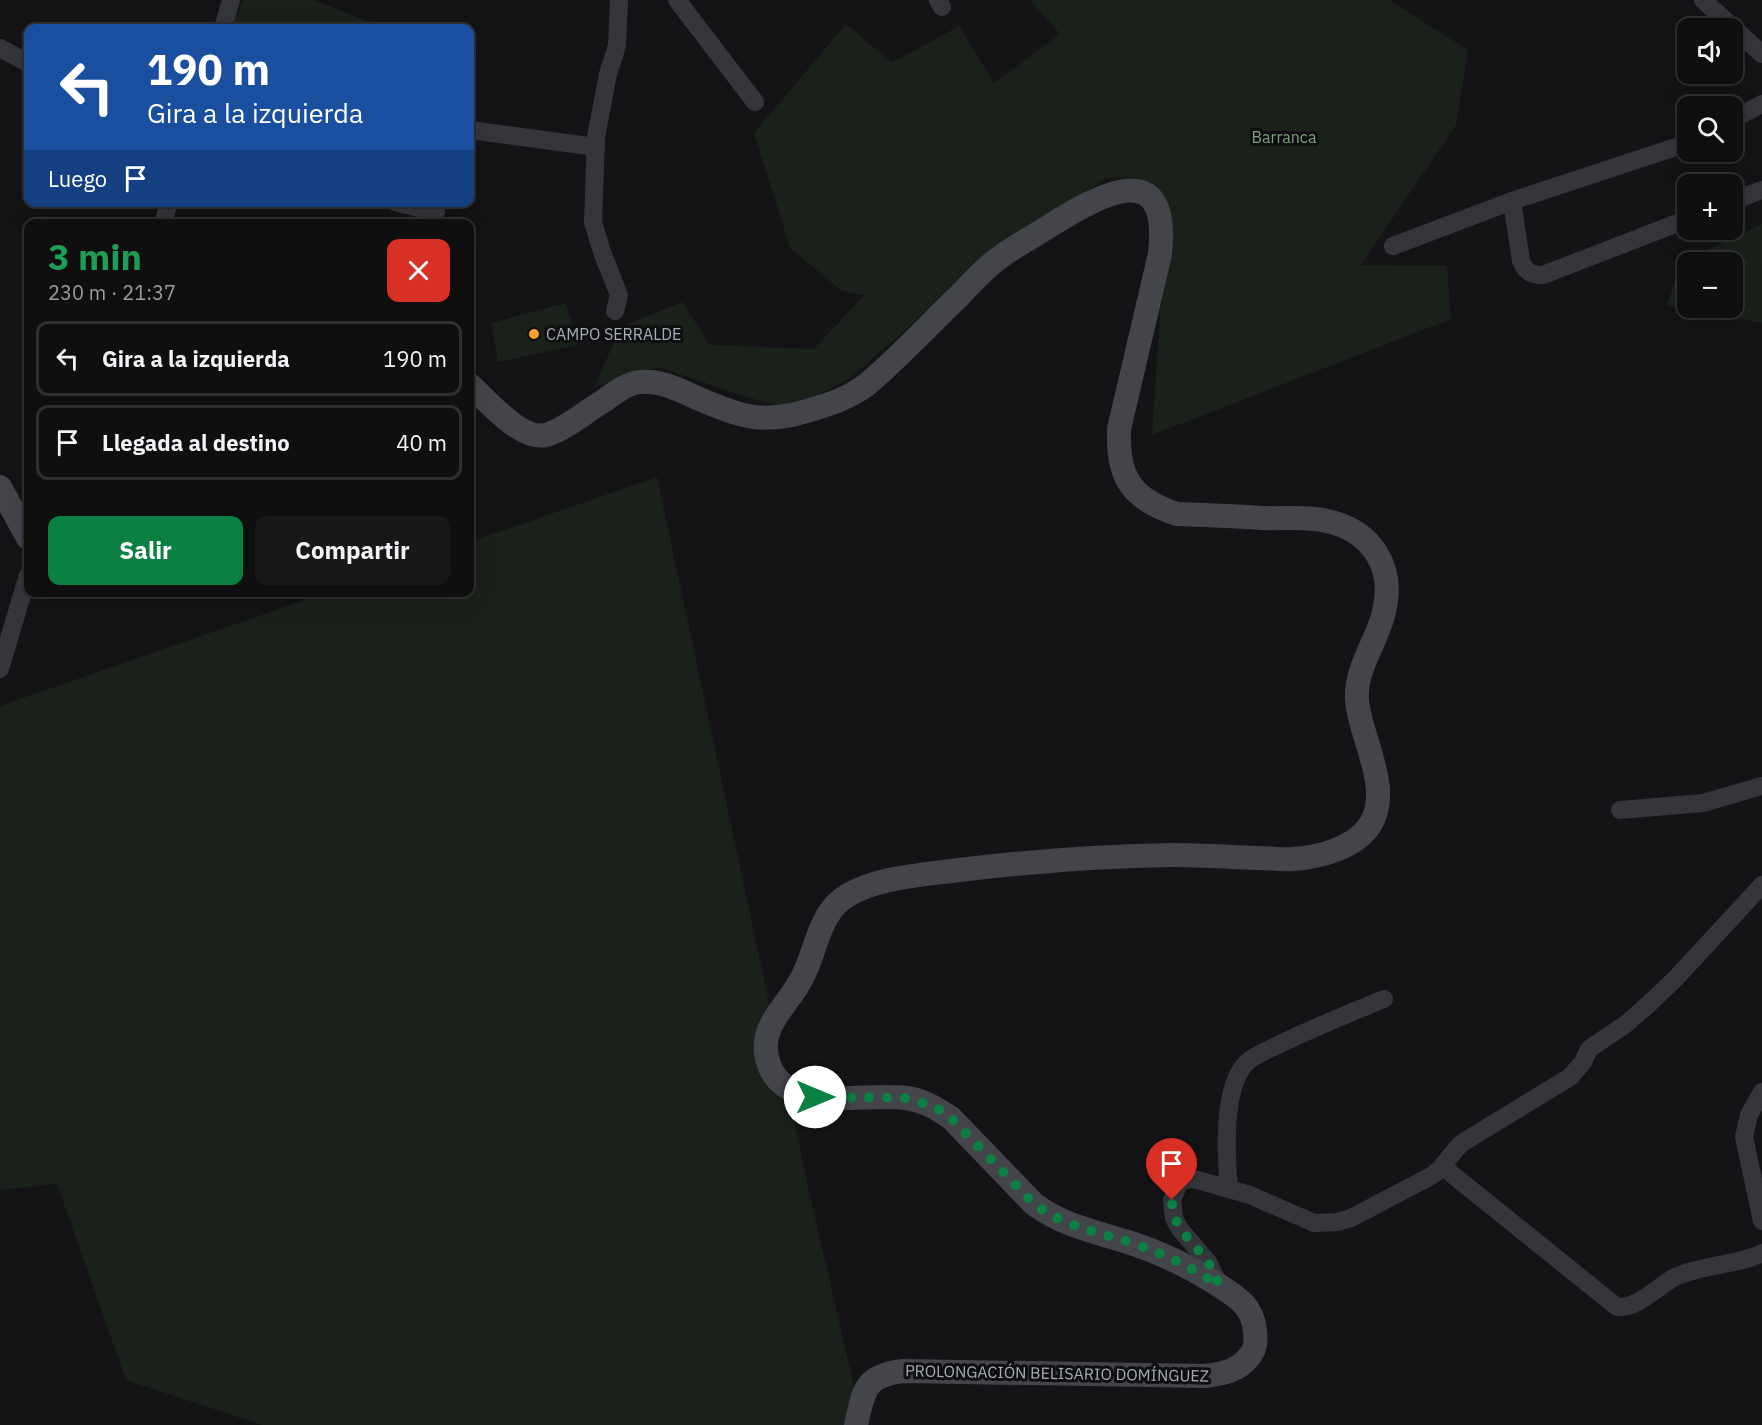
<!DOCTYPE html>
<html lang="es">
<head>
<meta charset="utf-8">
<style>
	body { margin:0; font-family:"IBM Plex Sans",sans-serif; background:#181819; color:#f1f3f6; height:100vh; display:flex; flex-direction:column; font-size:22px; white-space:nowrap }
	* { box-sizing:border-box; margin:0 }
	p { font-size:20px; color:#9b9c9f }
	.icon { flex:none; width:33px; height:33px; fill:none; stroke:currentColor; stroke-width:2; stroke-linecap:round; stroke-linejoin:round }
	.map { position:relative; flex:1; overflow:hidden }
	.side { position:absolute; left:24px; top:219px; width:450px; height:378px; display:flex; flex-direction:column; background:#0f0f10; border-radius:12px; box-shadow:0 6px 24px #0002,0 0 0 2px #2f2f30 }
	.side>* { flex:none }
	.top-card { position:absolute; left:24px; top:24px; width:450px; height:183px; border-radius:12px; box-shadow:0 6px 24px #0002,0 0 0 2px #2f2f30; background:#1a4fa0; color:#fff; overflow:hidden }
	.buttons { position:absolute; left:1677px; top:18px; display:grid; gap:12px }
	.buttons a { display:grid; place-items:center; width:66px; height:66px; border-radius:12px; background:#0f0f10; box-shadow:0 6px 24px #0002,0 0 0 2px #2f2f30; font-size:30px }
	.pin { position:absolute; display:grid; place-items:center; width:51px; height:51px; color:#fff; margin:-62px -26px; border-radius:50% 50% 50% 0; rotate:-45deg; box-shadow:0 0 6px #0007 }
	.pin .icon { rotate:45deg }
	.me { position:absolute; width:66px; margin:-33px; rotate:90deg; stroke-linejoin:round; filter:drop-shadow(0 0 4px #0008) }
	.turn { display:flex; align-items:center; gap:21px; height:126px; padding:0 24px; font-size:27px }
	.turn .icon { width:78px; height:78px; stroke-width:2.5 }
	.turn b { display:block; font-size:42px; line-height:51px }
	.then { display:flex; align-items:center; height:57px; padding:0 24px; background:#0003; gap:12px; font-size:22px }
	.round { display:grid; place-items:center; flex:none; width:63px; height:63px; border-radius:12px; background:#181819 }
	.summary { display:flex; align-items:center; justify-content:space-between; height:102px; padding:0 24px }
	h1 { font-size:36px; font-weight:700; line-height:45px; color:#1e9e55 }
	.action { display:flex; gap:12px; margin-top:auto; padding:12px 24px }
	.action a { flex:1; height:69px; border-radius:12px; background:#0b8043; color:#fff; font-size:24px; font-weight:700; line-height:69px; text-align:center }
	.action a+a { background:#181819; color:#f1f3f6 }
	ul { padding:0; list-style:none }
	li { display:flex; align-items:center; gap:18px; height:75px; margin:0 12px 9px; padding:0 12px; border:3px solid #2f2f30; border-radius:12px }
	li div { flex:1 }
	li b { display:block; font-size:22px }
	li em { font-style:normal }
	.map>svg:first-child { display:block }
	.green { fill:#1a211a; fill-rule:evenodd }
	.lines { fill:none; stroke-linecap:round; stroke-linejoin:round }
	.minor { stroke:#35363b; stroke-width:18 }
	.secondary { stroke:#43454b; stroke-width:24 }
	.route { stroke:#0b8043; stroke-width:10; stroke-dasharray:0 18 }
	.poi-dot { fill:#f7a12a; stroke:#0f0f11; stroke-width:2 }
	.labels { text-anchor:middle; stroke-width:6; stroke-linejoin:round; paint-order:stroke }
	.park-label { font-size:16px; fill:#7ca27b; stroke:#0f0f11 }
	.poi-label { font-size:16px; fill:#a5acb6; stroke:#0f0f11; text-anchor:start }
	.street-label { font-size:16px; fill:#a5acb6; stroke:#0f0f11 }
</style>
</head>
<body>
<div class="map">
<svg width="1762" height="1425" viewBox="0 0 1762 1425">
	<rect width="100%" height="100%" fill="#141416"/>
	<!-- green -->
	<g class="green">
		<polygon points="243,0 313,0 386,28 232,28"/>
		<polygon points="1030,0 1389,0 1468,50 1456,125 1361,265 1447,266 1451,319 1152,435 1167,208 1159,190 1134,177 1106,178 955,287 850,378 803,403 779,406 750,398 658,367 594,387 621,327 682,302 710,345 814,349 864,295 842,291 790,248 754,133 846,24 892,63 959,26 994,83 1060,34"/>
		<path d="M1762,224v99l-95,-18 13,-42zM1688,262h44v46h-44z"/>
		<polygon points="566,303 578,345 498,362 491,323"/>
		<polygon points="657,477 809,1191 863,1425 262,1425 126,1380 57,1184 0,1190 0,706 325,593 470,592 470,542"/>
	</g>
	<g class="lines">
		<!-- minor -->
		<g class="minor">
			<polyline points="677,0 755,102"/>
			<polyline points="938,0 942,7"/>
			<polyline points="1703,0 1762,54"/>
			<polyline points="223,28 231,0"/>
			<polyline points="0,48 28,63"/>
			<polyline points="1732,119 1762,104"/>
			<polyline points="470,130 596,147"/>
			<path d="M1512,201l9,60c5,11 10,14 22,14l145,-56"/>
			<polyline points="1732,201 1762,190"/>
			<polyline points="395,202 436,212"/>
			<polyline points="163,224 169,202"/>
			<polyline points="1393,246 1512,201 1688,143"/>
			<polyline points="615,311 619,295 602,252 593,222 596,137 608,74 617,46 619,0"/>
			<polyline points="0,669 28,575"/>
			<polyline points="1620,810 1703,803 1762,786"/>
			<polyline points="1762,1092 1749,1115 1744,1137 1762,1221"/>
			<path d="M1443,1167l174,140c21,2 41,-21 58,-30 28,-13 60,-11 87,-24"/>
			<path d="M1229,1189c-3,-32 -7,-101 17,-126 7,-7 19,-12 28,-16 36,-18 73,-33 110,-48"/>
			<path d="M1219,1285l-11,-23 -29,-34 -5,-10 -2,-18 7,-17 3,-3 12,-1 56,16 64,28 23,-1 14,-4 82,-43c12,-9 18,-22 29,-32l108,-66 13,-15 6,-13 37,-25 24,-21 26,-25 86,-93"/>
		</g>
		<!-- secondary -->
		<g class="secondary">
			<path d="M470,385c17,15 51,56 76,50 19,-5 42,-25 59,-35 9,-7 24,-18 36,-18 20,-2 38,8 56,16 16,7 34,15 51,18 28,6 58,-4 84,-13 12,-4 29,-13 39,-22 31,-27 59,-57 88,-85 12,-12 23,-25 36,-35 16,-13 36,-23 53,-34 50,-31 123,-75 112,27l-41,175c-2,48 12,70 58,85 29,1 57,2 86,4 20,1 44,-2 64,3 45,10 68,46 57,91 -7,30 -29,56 -27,88 3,38 36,89 13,125 -15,23 -50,32 -76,34 -12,1 -25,-1 -36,-1 -29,-1 -57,-3 -86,-3 -74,1 -148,7 -221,16 -33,4 -83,8 -110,29 -22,17 -26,53 -38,76 -13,28 -44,48 -36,82 13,58 95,34 139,40 17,2 30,10 45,20l83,86c29,22 63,28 97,39 31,10 59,24 86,41 20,13 36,22 38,47 1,10 1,18 -6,26 -11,14 -27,17 -44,19l-302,-5c-39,5 -39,19 -47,54"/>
			<polyline points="0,487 28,538"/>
		</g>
	</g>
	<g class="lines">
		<!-- route -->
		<path class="route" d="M815,1097l89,1 30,8 17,12 83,86c29,22 64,28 98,39 32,11 58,24 87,42 -4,-9 -7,-18 -13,-25 -14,-20 -35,-34 -34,-60"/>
	</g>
	<!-- markers -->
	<circle class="poi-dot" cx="534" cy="334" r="6"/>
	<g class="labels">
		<!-- park labels -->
		<g class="park-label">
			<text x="1284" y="143">Barranca</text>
		</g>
		<!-- poi labels -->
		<g class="poi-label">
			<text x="546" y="340">CAMPO SERRALDE</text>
		</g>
		<!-- street labels -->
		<g class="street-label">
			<text transform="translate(1057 1373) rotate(1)" y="6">PROLONGACIÓN BELISARIO DOMÍNGUEZ</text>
		</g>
	</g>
</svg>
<div class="buttons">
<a><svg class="icon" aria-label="sound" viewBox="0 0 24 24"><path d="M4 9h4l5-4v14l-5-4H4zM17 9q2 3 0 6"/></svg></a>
<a><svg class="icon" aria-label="search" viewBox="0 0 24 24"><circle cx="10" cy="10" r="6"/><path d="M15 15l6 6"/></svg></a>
<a>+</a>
<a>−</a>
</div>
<div class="pin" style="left:1172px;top:1200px;background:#d93025"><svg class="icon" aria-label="arrive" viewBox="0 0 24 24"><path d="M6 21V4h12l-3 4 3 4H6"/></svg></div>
<svg class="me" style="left:815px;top:1097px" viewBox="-20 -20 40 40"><circle r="19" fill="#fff"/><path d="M0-13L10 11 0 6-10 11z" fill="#0b8043"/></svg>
<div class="top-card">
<div class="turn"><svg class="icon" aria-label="left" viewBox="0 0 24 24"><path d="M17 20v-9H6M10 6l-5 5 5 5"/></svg><div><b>190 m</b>Gira a la izquierda</div></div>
<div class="then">Luego<svg class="icon" aria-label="arrive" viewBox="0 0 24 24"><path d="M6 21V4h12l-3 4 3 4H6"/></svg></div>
</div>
<section class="side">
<div class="summary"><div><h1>3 min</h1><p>230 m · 21:37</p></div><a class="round" style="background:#d93025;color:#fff"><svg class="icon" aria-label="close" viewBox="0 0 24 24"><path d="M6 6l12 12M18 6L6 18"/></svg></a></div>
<ul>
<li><svg class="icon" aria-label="left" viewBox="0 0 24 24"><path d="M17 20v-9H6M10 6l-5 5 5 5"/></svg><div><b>Gira a la izquierda</b></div><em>190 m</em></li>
<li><svg class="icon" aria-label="arrive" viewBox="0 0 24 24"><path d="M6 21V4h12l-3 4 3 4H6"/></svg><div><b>Llegada al destino</b></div><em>40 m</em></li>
</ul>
<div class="action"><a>Salir</a><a>Compartir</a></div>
</section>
</div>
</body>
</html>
